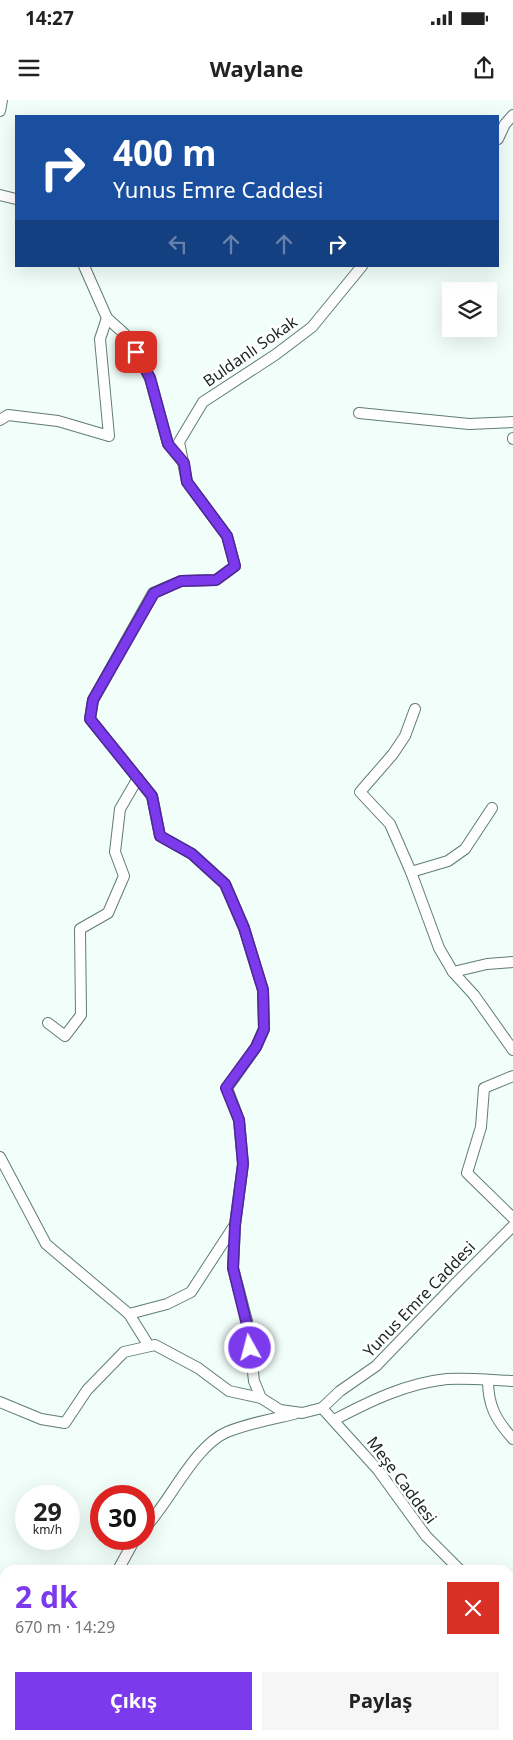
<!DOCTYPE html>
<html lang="tr">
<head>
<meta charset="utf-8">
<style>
	body { margin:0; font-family:"Noto Sans",sans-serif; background:#f6f6f6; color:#222; height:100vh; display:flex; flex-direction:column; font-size:19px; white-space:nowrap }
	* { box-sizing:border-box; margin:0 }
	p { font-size:16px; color:#767676 }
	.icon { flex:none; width:28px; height:28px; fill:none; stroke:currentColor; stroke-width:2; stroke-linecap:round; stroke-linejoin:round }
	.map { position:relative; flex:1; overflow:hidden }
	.details { position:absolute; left:0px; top:1465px; width:514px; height:175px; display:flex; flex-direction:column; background:#fff; border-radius:15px 15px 0 0; box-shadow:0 5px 20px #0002 }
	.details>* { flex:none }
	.guide { position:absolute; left:15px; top:15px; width:484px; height:152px; border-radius:0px; box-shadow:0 5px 20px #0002; background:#1a4fa0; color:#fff; overflow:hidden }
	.buttons { position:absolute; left:442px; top:182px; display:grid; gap:10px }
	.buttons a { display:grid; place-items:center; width:55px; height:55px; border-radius:0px; background:#fff; box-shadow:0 5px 20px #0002; font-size:25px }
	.speed { position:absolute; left:15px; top:1385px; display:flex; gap:10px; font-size:25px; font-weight:700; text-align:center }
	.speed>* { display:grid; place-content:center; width:65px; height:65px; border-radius:50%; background:#fff; box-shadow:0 5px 20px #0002; line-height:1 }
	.speed small { font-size:12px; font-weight:400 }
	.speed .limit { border:8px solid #d22; background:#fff; color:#111 }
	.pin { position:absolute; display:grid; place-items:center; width:42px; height:42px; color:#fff; margin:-21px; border-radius:10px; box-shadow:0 2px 8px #0006 }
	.me { position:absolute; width:55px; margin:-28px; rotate:353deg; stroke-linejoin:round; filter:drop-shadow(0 0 4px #0008) }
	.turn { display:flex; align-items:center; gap:18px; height:105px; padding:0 15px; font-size:22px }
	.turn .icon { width:65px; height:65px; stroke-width:2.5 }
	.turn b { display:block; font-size:35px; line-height:42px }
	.lanes { display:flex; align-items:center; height:48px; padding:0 15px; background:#0003; justify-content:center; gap:25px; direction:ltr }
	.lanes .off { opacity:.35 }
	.round { display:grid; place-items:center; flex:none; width:52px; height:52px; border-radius:0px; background:#f6f6f6 }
	.headline { display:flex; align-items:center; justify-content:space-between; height:85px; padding:0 15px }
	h1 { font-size:30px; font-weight:700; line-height:38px; color:#7c3aed }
	.button { display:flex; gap:10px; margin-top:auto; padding:10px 15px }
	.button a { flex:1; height:58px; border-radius:0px; background:#7c3aed; color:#fff; font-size:20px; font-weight:700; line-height:58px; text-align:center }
	.button a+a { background:#f6f6f6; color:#222 }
	.status { display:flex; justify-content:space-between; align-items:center; height:35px; padding:0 25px; background:#fff; direction:ltr }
	.status svg { height:14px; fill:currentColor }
	header { display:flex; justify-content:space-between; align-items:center; height:65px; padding:0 15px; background:#fff; font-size:22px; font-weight:700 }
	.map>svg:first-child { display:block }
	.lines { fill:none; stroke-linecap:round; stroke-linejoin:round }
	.street-casing { stroke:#5f7d75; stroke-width:12 }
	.street { stroke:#fff; stroke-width:10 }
	.route-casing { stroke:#51269a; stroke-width:12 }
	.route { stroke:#7c3aed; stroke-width:9 }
	.labels { text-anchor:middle; stroke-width:5; stroke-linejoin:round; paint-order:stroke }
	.street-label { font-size:16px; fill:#182521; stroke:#fff }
</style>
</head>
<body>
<div class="status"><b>14:27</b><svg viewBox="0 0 49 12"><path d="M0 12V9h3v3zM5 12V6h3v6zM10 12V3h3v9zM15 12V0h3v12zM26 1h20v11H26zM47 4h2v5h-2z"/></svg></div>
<header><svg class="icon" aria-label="menu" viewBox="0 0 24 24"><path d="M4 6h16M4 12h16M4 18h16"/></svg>Waylane<svg class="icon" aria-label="share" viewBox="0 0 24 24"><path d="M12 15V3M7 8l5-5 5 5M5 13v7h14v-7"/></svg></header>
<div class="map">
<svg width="513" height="1640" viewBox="0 0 513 1640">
	<rect width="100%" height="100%" fill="#f1fefa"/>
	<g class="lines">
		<defs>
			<g id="street">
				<polyline points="0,11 2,0"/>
				<polyline points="498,39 505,24 513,15"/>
				<polyline points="0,95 16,99"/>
				<polyline points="84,166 107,218 129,238 150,278 168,344 182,361"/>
				<polyline points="362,166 312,227 275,255 203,302 179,342 187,382 227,436 235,466 216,480 181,481 153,493 93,600 90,619 152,696 160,736 192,754 225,784 244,828 263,890 264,929 256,947 227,988 239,1020 243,1064 235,1125 233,1168 247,1221 254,1281 261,1298 280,1310 302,1313 322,1308 340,1291 376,1266 456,1183 513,1126"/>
				<polyline points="359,313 469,324 513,322"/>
				<polyline points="0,320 8,315 58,321 109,336 100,239 107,218"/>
				<polyline points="513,338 513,339"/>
				<polyline points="415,609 405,636 393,654 360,692 390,724 411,772 439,848 453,872 474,895 513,950"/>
				<polyline points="411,772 448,761 465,749 492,708"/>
				<polyline points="453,872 487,864 513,862"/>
				<polyline points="48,923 65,936 81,915 80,829 108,813 124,776 115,752 120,709 138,678"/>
				<polyline points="513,976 484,988 481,1027 467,1073 513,1118"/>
				<polyline points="0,1057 46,1144 129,1214 167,1204 191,1192 234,1126"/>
				<polyline points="129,1214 149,1246"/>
				<path d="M488,1280c0,26 8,40 25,59"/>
				<polyline points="0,1302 41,1319 65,1323 87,1290 124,1252 155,1245 198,1268 229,1291 261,1298"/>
				<polyline points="322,1308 378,1370 426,1436 460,1470"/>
				<path d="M334,1320c36,-19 73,-37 113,-41 22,-1 44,1 66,2"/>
				<path d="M144,1429c26,-27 50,-83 83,-97 22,-9 45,-13 67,-18"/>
				<polyline points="118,1470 135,1439"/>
				<polyline points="509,1512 513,1516"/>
				<polyline points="509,1544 513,1543"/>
				<polyline points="0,1571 5,1573"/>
				<polyline points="146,1635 149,1640"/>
				<polyline points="420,1640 421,1635"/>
			</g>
		</defs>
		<!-- street casing -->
		<use href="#street" class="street-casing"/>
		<!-- street -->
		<use href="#street" class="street"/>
	</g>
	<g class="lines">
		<defs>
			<polyline id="route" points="136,252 150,278 168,344 184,363 187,382 227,436 235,466 216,480 181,481 154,493 93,600 90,619 152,696 160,736 192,754 225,784 244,828 263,890 264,929 256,947 226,988 239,1020 243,1064 235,1125 233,1168 246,1221 250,1248"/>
		</defs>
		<!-- route casing -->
		<use href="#route" class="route-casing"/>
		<!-- route -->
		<use href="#route" class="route"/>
	</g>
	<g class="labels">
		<!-- street labels -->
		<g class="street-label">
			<text transform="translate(250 251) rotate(-35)" y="6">Buldanlı Sokak</text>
			<text transform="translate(419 1199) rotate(-46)" y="6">Yunus Emre Caddesi</text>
			<text transform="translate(402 1380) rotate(53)" y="6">Meşe Caddesi</text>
		</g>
	</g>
</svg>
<div class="buttons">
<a><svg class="icon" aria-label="layers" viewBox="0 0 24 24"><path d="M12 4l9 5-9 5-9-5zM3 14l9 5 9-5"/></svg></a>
</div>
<div class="speed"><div>29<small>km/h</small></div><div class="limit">30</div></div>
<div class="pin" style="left:136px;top:252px;background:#d93025"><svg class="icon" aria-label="arrive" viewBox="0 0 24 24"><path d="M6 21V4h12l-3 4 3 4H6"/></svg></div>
<svg class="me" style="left:250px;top:1248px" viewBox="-20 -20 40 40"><circle r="17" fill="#7c3aed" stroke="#fff" stroke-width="3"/><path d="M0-11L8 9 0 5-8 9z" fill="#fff"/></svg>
<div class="guide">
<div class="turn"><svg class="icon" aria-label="right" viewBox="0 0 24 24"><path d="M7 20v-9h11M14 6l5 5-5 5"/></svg><div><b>400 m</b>Yunus Emre Caddesi</div></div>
<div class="lanes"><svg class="icon off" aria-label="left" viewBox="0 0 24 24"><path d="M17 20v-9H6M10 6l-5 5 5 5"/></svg><svg class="icon off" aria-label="ahead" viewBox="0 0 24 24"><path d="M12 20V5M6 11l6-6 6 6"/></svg><svg class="icon off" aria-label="ahead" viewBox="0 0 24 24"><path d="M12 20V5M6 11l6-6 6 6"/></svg><svg class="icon" aria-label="right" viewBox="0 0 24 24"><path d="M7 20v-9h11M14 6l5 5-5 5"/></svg></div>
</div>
<section class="details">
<div class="headline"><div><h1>2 dk</h1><p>670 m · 14:29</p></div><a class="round" style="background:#d93025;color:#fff"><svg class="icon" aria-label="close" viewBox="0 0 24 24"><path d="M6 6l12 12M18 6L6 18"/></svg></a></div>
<div class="button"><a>Çıkış</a><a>Paylaş</a></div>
</section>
</div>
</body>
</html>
